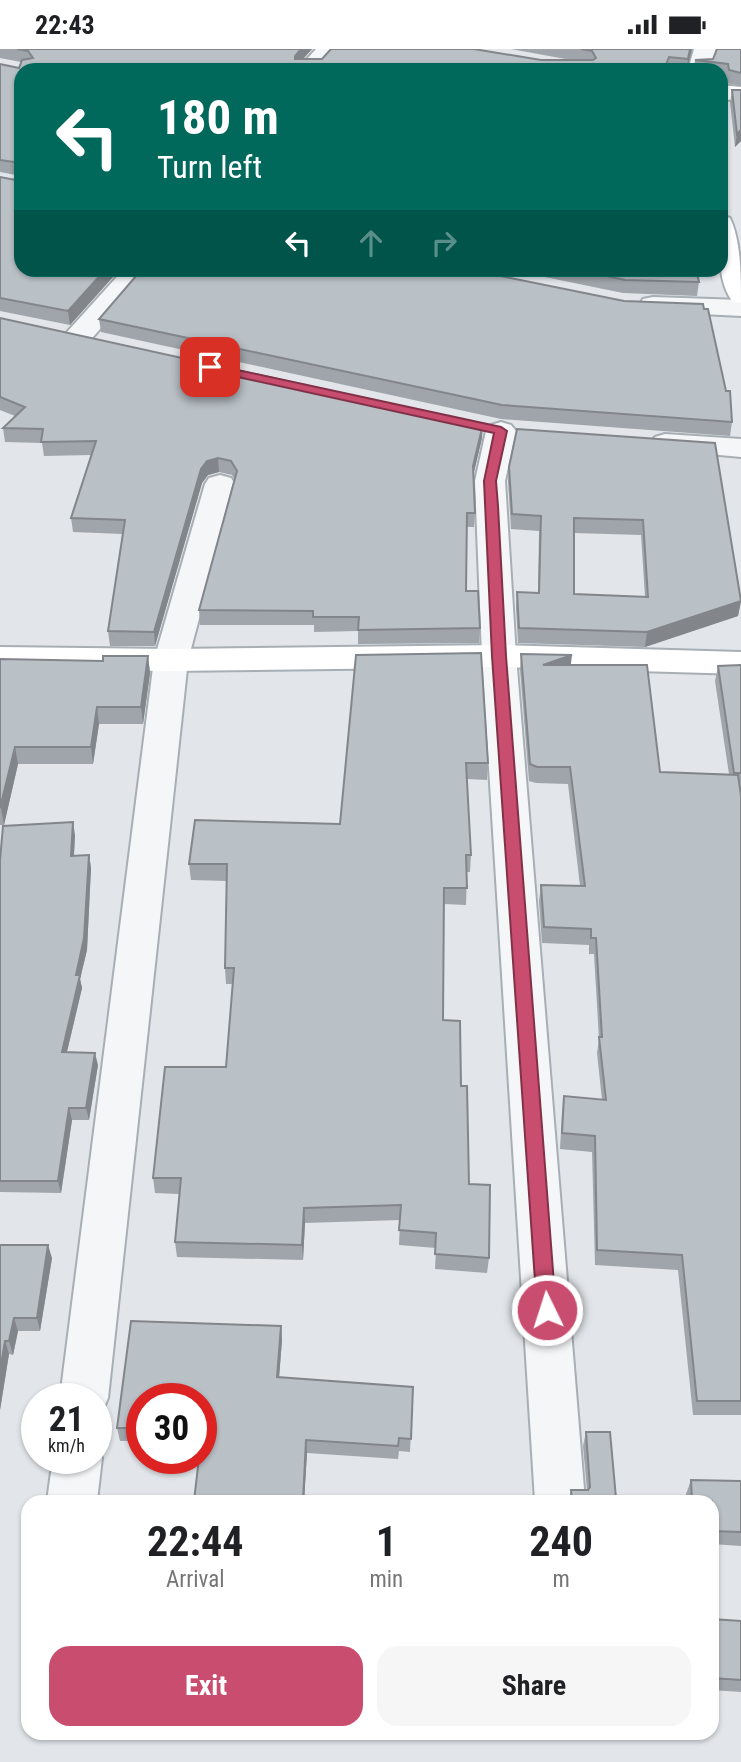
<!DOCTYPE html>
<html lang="en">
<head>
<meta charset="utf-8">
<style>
	body { margin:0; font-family:"Roboto Condensed",sans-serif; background:#f6f6f6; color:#202124; height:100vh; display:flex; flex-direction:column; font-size:26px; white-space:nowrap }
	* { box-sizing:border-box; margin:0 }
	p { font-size:23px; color:#757577 }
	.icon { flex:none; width:38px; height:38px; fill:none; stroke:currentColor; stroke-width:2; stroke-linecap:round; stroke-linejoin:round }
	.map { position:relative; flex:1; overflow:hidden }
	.side { position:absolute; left:21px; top:1446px; width:698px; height:245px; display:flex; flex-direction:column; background:#fff; border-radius:21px; box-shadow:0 2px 5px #0004 }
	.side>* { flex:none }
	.banner { position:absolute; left:14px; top:14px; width:714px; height:214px; border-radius:21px; box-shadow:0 2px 5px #0004; background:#00695c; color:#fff; overflow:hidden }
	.speed { position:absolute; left:21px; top:1334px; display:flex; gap:14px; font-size:35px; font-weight:700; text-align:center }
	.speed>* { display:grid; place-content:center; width:91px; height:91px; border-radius:50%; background:#fff; box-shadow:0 2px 5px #0004; line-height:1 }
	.speed small { font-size:18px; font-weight:400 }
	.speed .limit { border:10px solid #d22; background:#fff; color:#111 }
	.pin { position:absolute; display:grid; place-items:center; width:60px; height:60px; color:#fff; margin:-30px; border-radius:14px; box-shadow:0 4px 10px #0006 }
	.me { position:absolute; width:77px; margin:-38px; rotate:356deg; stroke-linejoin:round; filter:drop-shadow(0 0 5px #0008) }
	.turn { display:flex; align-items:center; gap:24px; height:147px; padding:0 28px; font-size:32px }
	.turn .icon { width:91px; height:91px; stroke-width:2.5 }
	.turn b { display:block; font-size:49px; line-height:60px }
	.lanes { display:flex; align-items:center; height:66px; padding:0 28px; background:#0003; justify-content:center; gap:35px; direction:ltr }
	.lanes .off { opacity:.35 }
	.eta { display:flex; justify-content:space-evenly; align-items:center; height:119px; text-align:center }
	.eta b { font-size:42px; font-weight:700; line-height:49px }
	.button { display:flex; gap:14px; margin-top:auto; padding:14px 28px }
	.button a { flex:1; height:80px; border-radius:21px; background:#c84d6f; color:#fff; font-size:28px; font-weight:700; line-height:80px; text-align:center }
	.button a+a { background:#f6f6f6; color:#202124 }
	.status { display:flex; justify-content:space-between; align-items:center; height:49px; padding:0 35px; background:#fff; direction:ltr }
	.status svg { height:19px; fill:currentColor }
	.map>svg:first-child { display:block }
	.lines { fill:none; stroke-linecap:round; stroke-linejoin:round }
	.minor-casing { stroke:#a7aeb4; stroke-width:4 }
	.secondary-casing { stroke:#a7aeb4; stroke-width:4 }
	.minor { fill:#f5f6f8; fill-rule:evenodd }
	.secondary { fill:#fff; fill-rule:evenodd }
	.wall { fill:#9fa5aa; fill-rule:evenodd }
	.shaded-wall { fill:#82868b }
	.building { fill:#b9c0c6; stroke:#82868b; stroke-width:2; fill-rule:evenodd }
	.route { fill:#c84d6f; stroke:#823248; stroke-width:2 }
</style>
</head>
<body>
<div class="status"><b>22:43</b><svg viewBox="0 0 49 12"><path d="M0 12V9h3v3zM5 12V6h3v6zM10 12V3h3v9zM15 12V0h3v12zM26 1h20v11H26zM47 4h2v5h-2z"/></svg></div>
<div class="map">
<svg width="741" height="1713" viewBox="0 0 741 1713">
	<rect width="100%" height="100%" fill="#e2e6ea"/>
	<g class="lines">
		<defs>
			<g id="minor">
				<polygon points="316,0 339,0 320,21 297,21"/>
				<polygon points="694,0 716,0 710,21 688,21"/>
				<polygon points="124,220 152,220 87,295 77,297 67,295 63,289 67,283"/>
				<polygon points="653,248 741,251 741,267 643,262 639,256 643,250"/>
				<polygon points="501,373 511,376 516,382 505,432 516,607 585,1452 535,1452 482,607 475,432 486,382 491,376"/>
				<polygon points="665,385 741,390 741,408 655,400 650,394 655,388"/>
				<polygon points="220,426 231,429 235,435 188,611 108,1349 101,1365 96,1366 96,1349 60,1349 154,611 205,435 209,429"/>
				<polygon points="96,1397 102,1409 97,1452 47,1452 53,1409 96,1409"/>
			</g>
			<g id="secondary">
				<polygon points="721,36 741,38 741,52 721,50"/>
				<path d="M721,166l9,3c11,23 11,58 11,85l-9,-2c-17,-24 -11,-58 -11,-86z"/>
				<polygon points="499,596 741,603 741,625 499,618 171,622 0,620 0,598 171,600"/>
			</g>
		</defs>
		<!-- minor casing -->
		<use href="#minor" class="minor-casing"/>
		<!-- secondary casing -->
		<use href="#secondary" class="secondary-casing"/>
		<!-- minor -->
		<use href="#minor" class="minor"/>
		<!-- secondary -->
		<use href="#secondary" class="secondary"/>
	</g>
	<!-- wall -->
	<g class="wall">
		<polygon points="0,0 312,0 303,10 571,11 511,0 692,0 687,21 21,21 120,220 70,276 0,262 0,128 21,132 21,127 0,123 0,15 19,19 21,13 0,9"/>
		<polygon points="741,0 741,37 727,34 727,27 721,27 721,21 694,21 695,11 713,10"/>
		<polygon points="732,41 741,41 741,92 735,98 730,54"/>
		<polygon points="506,220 696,220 699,233 697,247 623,244"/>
		<polygon points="0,269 482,389 473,427 475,464 474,478 467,478 466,542 480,579 479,594 358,595 358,582 314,583 314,576 200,576 199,561 234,430 232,426 219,423 208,426 202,434 155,597 110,597 108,582 123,485 73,483 71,469 91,406 44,407 42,394 5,393 3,379 15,367 0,361"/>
		<polygon points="99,270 732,373 730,387 501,370 101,283"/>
		<path d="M715,394l26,158 -3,15 -93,31 -127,-4 -2,-36 1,-15 21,1 1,-62 -28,-2 -3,-48 1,-14zM574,484l67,2 4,62 -71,-3z"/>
		<polygon points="521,605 571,616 660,723 729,725 715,632 718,617 741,616 741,740 740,740 741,747 741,1366 693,1366 678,1221 595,1216 592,1103 560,1100 562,1063 564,1047 602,1051 597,1004 599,990 594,905 589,905 589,896 542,894 539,852 541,836 580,837 568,735 536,734 529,732 520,621"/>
		<polygon points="356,606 488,714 487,731 467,730 471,806 470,823 467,823 466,856 444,855 443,971 461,1037 469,1135 489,1209 487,1224 435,1220 436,1199 399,1196 400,1171 305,1174 303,1211 177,1208 175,1193 179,1145 155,1144 153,1129 226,1018 233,935 226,935 225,919 227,832 191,831 189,815 340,775"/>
		<polygon points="148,607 150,624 143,675 99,675 93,715 18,715 4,776 0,776 0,610 103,612"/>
		<polygon points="75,786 74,807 89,806 91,819 87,901 80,930 82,939 67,1003 98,1016 89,1071 72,1071 61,1144 0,1143 0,811"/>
		<polygon points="0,1196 52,1209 40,1282 18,1282 13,1306 9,1305 0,1361"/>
		<polygon points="131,1272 281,1277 282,1291 279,1328 413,1338 410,1403 399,1402 398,1410 307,1404 304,1452 194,1452 199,1409 201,1409 201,1349 142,1349 142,1392 120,1392 117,1379"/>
		<polygon points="586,1383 616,1449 687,1452 686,1445 691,1431 741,1432 741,1497 712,1495 712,1452 569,1452 571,1441 587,1441 583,1397"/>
		<polygon points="712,1570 741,1572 741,1643 712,1641"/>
	</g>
	<!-- shaded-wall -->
	<g class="shaded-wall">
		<polygon points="301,0 312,0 295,19 295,7"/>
		<polygon points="690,0 692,0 687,21 688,10"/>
		<polygon points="741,81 741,92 735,98 737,85"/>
		<polygon points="106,220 120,220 70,276 68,262"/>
		<polygon points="483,375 482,389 472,431 473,417"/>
		<polygon points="218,409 219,423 208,426 202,434 155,597 154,583 201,420 207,412"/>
		<polygon points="741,552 738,567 645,598 647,583"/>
		<polygon points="572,606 570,623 543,616"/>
		<polygon points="148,607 150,624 143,675 141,658"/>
		<polygon points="97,658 99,675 93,715 91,698"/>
		<polygon points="15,698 18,715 4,776 1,759"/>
		<polygon points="73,773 75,786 73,820 71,807"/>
		<polygon points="89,806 91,819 87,901 80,930 82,939 64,1015 62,1003 76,926"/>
		<polygon points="95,1004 98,1016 89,1071 86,1059"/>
		<polygon points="69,1059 72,1071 61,1144 58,1132"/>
		<polygon points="304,1159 305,1174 303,1211 302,1196"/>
		<polygon points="48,1196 52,1209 40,1282 37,1269"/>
		<polygon points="14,1269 18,1282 13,1306 9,1292"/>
		<polygon points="281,1277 282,1291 278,1342 277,1328"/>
		<polygon points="5,1292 9,1305 0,1361 0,1322"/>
		<polygon points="306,1391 307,1404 304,1452 303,1452"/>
	</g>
	<!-- building -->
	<g class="building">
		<polygon points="17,0 301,0 295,7 295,10 322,10 331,0 474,0 541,11 593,11 596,9 592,2 581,0 690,0 688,10 669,8 664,21 21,21 21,114 0,111 0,15 19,19 22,11 33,9 28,2"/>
		<polygon points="717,0 741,0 741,24 729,21 728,15 695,11 713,10"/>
		<polygon points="732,41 741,41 741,81 737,85"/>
		<polygon points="21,119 21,220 106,220 68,262 0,249 0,128 21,132"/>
		<polygon points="142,220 466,220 624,252 703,255 704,260 708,260 726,342 730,342 732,373 502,356 99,270"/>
		<polygon points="574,220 696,220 699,233 625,231"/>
		<polygon points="0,269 483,375 473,417 475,464 467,464 466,542 478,542 480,579 358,581 359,568 313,568 313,562 199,561 237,422 231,412 218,409 207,412 201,420 154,583 108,582 125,471 71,469 96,392 41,393 43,380 3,379 25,358 0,348"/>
		<path d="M517,380l198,14 26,158 -94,31 -128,-4 -2,-36 22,1 2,-77 -29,-2 -3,-47zM574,469l69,2 5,77 -74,-3z"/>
		<polygon points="481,604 488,714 466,714 471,806 466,806 467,839 444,839 443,971 460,972 461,1037 467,1037 469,1135 490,1136 489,1209 435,1205 436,1184 399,1181 401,1156 304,1159 302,1196 175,1193 181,1129 153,1129 165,1018 226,1018 234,919 225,919 227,815 189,815 195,771 340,775 356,606"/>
		<polygon points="521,605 572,606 543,616 647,616 660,723 738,726 741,747 741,1352 697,1352 682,1206 597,1201 595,1087 562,1084 564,1047 606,1051 599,988 602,988 596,889 591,889 591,880 544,878 541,836 585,837 570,718 537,718 530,715"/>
		<polygon points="103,607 148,607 141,658 97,658 91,698 15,698 0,759 0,610 103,612"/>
		<polygon points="741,616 741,724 734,724 718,617"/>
		<polygon points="73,773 71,807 89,806 84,889 76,926 80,926 62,1003 95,1004 86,1059 69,1059 58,1132 0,1132 0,811 3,777"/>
		<polygon points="0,1196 48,1196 37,1269 14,1269 9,1292 5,1292 0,1322"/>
		<polygon points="131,1272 281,1277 277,1328 413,1338 411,1390 399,1389 398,1397 306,1391 303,1452 194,1452 199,1409 201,1409 201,1349 142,1349 142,1379 117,1379"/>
		<polygon points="586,1383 610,1383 616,1449 692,1452 691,1431 741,1432 741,1483 712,1482 712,1452 572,1452 571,1441 588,1441 590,1438"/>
		<polygon points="712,1570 741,1572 741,1631 712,1629"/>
	</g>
	<!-- route -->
	<polygon class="route" points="210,315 501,378 507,382 496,432 498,457 506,607 556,1261 553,1267 547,1270 540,1267 537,1261 492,607 484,432 494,384 206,321 204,318"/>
</svg>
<div class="speed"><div>21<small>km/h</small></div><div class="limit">30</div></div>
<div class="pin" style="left:210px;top:318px;background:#d93025"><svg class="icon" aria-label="arrive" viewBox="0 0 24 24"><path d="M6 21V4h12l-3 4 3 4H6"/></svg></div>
<svg class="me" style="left:547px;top:1261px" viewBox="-20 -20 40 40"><circle r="17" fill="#c84d6f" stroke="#fff" stroke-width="3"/><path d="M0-11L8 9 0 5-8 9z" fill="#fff"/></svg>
<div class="banner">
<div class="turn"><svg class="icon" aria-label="left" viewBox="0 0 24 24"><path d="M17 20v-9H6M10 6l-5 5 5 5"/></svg><div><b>180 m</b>Turn left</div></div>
<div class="lanes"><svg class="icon" aria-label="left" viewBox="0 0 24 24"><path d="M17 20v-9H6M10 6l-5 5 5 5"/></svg><svg class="icon off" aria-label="ahead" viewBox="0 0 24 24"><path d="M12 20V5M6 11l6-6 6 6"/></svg><svg class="icon off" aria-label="right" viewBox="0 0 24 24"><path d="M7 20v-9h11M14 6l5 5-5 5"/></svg></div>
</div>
<section class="side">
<div class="eta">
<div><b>22:44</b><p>Arrival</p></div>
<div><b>1</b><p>min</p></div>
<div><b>240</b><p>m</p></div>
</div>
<div class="button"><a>Exit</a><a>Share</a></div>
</section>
</div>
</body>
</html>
